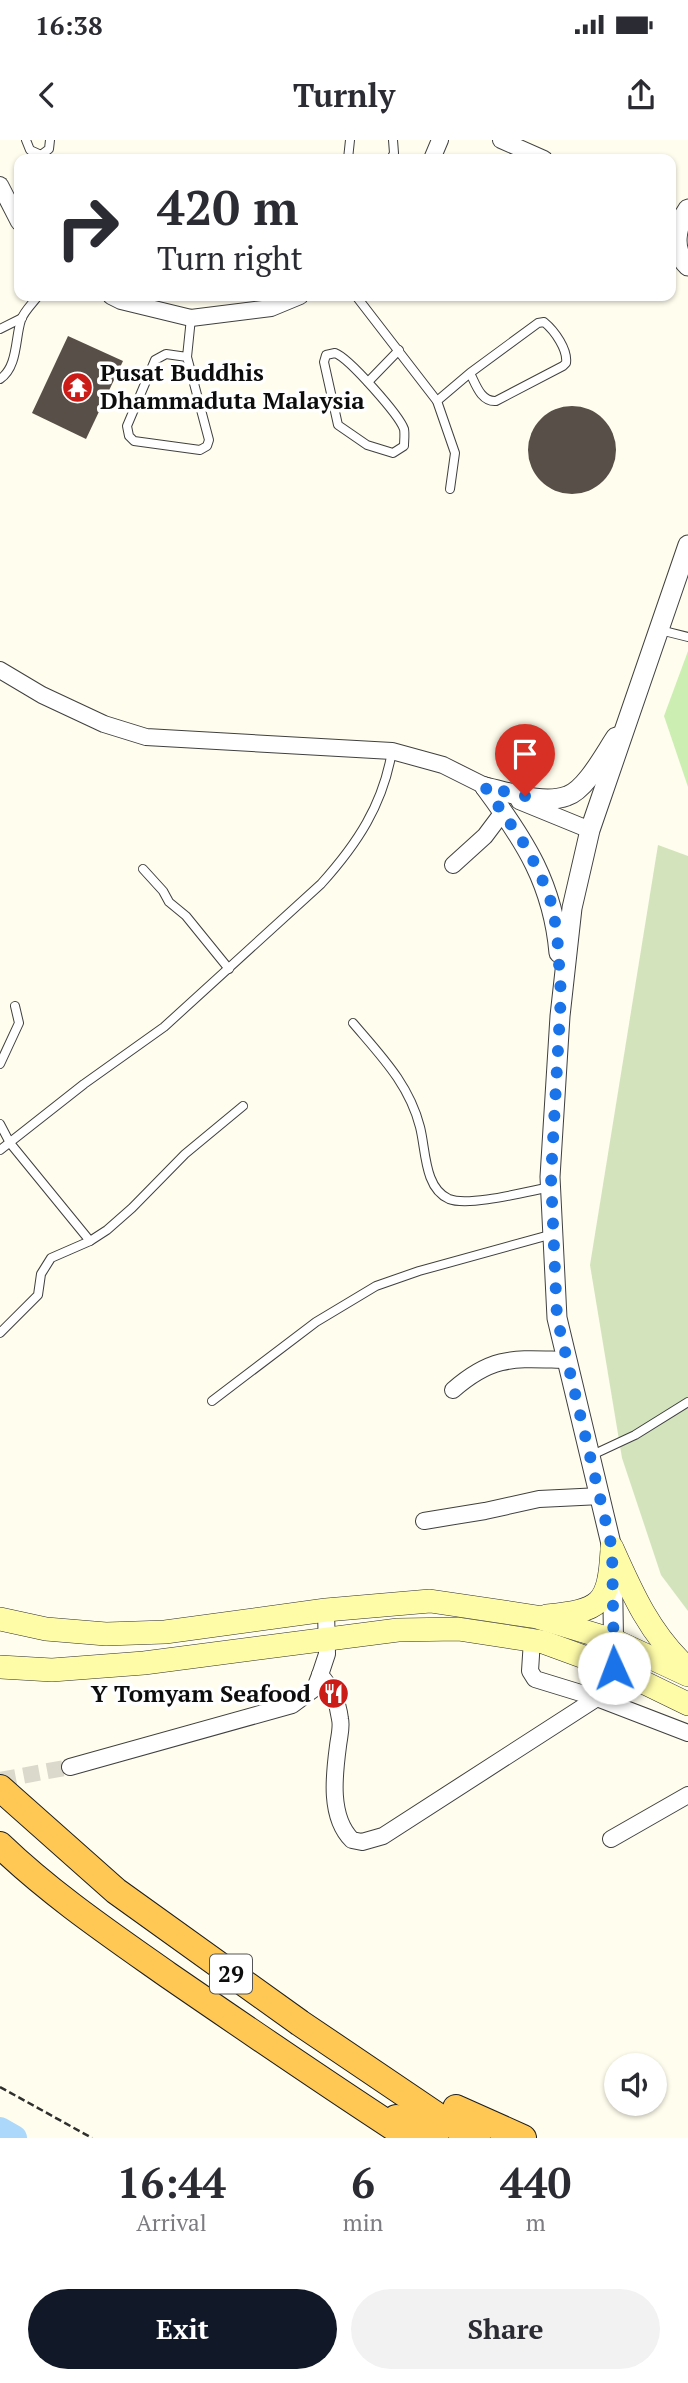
<!DOCTYPE html>
<html lang="en">
<head>
<meta charset="utf-8">
<style>
	body { margin:0; font-family:"PT Serif",serif; background:#f2f2f3; color:#2b2b33; height:100vh; display:flex; flex-direction:column; font-size:26px; white-space:nowrap }
	* { box-sizing:border-box; margin:0 }
	p { font-size:23px; color:#7c7c81 }
	.icon { flex:none; width:38px; height:38px; fill:none; stroke:currentColor; stroke-width:2; stroke-linecap:round; stroke-linejoin:round }
	.map { position:relative; height:1998px; overflow:hidden }
	.sheet { display:flex; flex-direction:column; background:#fff; flex:1 }
	.sheet>* { flex:none }
	.hud { position:absolute; left:14px; top:14px; width:662px; height:147px; border-radius:14px; box-shadow:0 2px 5px #0004; background:#fff; color:#2b2b33; overflow:hidden }
	.controls { position:absolute; left:604px; top:1913px; display:grid; gap:14px }
	.controls a { display:grid; place-items:center; width:63px; height:63px; border-radius:50%; background:#fff; box-shadow:0 2px 5px #0004; font-size:35px }
	.pin { position:absolute; display:grid; place-items:center; width:60px; height:60px; color:#fff; margin:-72px -30px; border-radius:50% 50% 50% 0; rotate:-45deg; box-shadow:0 0 7px #0007 }
	.pin .icon { rotate:45deg }
	.me { position:absolute; width:77px; margin:-38px; rotate:358deg; stroke-linejoin:round; filter:drop-shadow(0 0 5px #0008) }
	.turn { display:flex; align-items:center; gap:24px; height:147px; padding:0 28px; font-size:32px }
	.turn .icon { width:91px; height:91px; stroke-width:2.5 }
	.turn b { display:block; font-size:49px; line-height:60px }
	.eta { display:flex; justify-content:space-evenly; align-items:center; height:119px; text-align:center }
	.eta b { font-size:42px; font-weight:800; line-height:49px }
	.primary-button { display:flex; gap:14px; margin-top:auto; padding:14px 28px }
	.primary-button a { flex:1; height:80px; border-radius:42px; background:#111827; color:#fff; font-size:28px; font-weight:800; line-height:80px; text-align:center }
	.primary-button a+a { background:#f2f2f3; color:#2b2b33 }
	.status { display:flex; justify-content:space-between; align-items:center; height:49px; padding:0 35px; background:#fff; direction:ltr }
	.status svg { height:19px; fill:currentColor }
	header { display:flex; justify-content:space-between; align-items:center; height:91px; padding:0 28px; background:#fff; font-size:32px; font-weight:800 }
	.map>svg:first-child { display:block }
	.green { fill:#cdeeb2 }
	.cemetery { fill:#d3e3bc }
	.lines { fill:none; stroke-linecap:round; stroke-linejoin:round }
	.river { stroke:#acd8fc; stroke-width:26 }
	.building { fill:#574f48 }
	.minor-tunnel { stroke:#dbd9cb; stroke-width:16; stroke-dasharray:16 8; stroke-linecap:butt }
	.service-casing { stroke:#404040; stroke-width:10 }
	.minor-casing { stroke:#404040; stroke-width:18 }
	.tertiary-casing { stroke:#404040; stroke-width:21 }
	.secondary-casing { stroke:#2f2f2f; stroke-width:24 }
	.trunk-casing { stroke:#1e1e1e; stroke-width:28 }
	.path { stroke:#2f2f2f; stroke-width:2.5; stroke-dasharray:7 3.5; stroke-linecap:butt }
	.service { stroke:#fff; stroke-width:8 }
	.minor { stroke:#fff; stroke-width:16 }
	.tertiary { stroke:#fff; stroke-width:19 }
	.secondary { stroke:#fffca8; stroke-width:23 }
	.trunk { stroke:#ffc854; stroke-width:26 }
	.route { stroke:#1a73e8; stroke-width:12; stroke-dasharray:0 21.6 }
	.labels { text-anchor:middle; stroke-width:7; stroke-linejoin:round; paint-order:stroke }
	.shield { fill:#fff; stroke:#565656; stroke-width:2 }
	.shield-label { font-size:23px; font-weight:bold; fill:#0d0d0d }
	.poi-label { font-size:24px; font-weight:bold; fill:#0d0d0d; stroke:#fff; text-anchor:start }
</style>
</head>
<body>
<div class="status"><b>16:38</b><svg viewBox="0 0 49 12"><path d="M0 12V9h3v3zM5 12V6h3v6zM10 12V3h3v9zM15 12V0h3v12zM26 1h20v11H26zM47 4h2v5h-2z"/></svg></div>
<header><svg class="icon" aria-label="back" viewBox="0 0 24 24"><path d="M15 5l-7 7 7 7"/></svg>Turnly<svg class="icon" aria-label="share" viewBox="0 0 24 24"><path d="M12 15V3M7 8l5-5 5 5M5 13v7h14v-7"/></svg></header>
<div class="map">
<svg width="688" height="1998" viewBox="0 0 688 1998">
	<rect width="100%" height="100%" fill="#fffded"/>
	<!-- green -->
	<polygon class="green" points="688,511 688,647 664,576"/>
	<!-- cemetery -->
	<polygon class="cemetery" points="658,705 688,716 688,1471 661,1435 622,1318 590,1125"/>
	<g class="lines">
		<!-- river -->
		<polyline class="river" points="0,1990 14,1998"/>
	</g>
	<!-- building -->
	<g class="building">
		<polygon points="68,196 123,221 86,299 32,273"/>
		<circle cx="572" cy="310" r="44"/>
	</g>
	<g class="lines">
		<!-- minor-tunnel -->
		<polyline class="minor-tunnel" points="0,1640 70,1627"/>
		<defs>
			<g id="service">
				<polyline points="26,0 30,10 41,15 49,9 50,0"/>
				<polyline points="348,19 350,0"/>
				<polyline points="391,19 394,13 393,0"/>
				<polyline points="356,156 437,261 455,313 450,349"/>
				<polyline points="0,189 22,178"/>
				<path d="M335,213c14,5 64,62 69,76 1,5 0,12 0,17l-11,7 -26,-8 -29,-20 -14,-63 2,-7z"/>
				<polyline points="187,217 166,214 155,220 127,286 129,296 134,301 200,310 207,306 209,300 187,217 191,178"/>
				<path d="M0,239c18,-12 15,-41 21,-59 3,-9 12,-17 17,-24"/>
				<polyline points="368,242 399,210"/>
				<path d="M437,261l33,-28 68,-50 6,-1c11,9 24,28 22,41l-3,3 -67,35c-15,1 -20,-16 -26,-28"/>
				<polyline points="660,490 688,497"/>
				<polyline points="143,729 163,751 169,762 186,776 229,829"/>
				<path d="M353,883c28,33 56,61 67,104 6,23 4,61 29,72 20,8 80,-8 102,-12"/>
				<polyline points="0,924 19,883 15,866"/>
				<polyline points="0,984 10,1003 90,1101"/>
				<path d="M0,1010l84,-66 80,-57 157,-143c36,-40 62,-79 71,-133"/>
				<polyline points="0,1193 38,1155 41,1134 51,1118 90,1101 107,1090 132,1068 185,1014 243,966"/>
				<polyline points="212,1261 316,1182 376,1146 419,1131 553,1094"/>
				<polyline points="590,1316 635,1295 688,1262"/>
			</g>
			<g id="minor">
				<polyline points="501,0 544,19"/>
				<polyline points="432,19 440,0"/>
				<polyline points="0,45 19,82"/>
				<polyline points="111,156 121,161 191,178 271,168 300,156"/>
				<polyline points="0,530 42,555 104,584 146,597 392,611 443,625 495,651"/>
				<polyline points="519,661 590,690"/>
				<polyline points="453,725 485,696 503,672"/>
				<path d="M453,1250c41,-36 63,-31 114,-30"/>
				<polyline points="424,1381 485,1371 539,1359 601,1356"/>
				<polyline points="532,1500 530,1531 535,1539 597,1558 688,1593"/>
				<path d="M320,1535c11,12 18,27 20,44 2,8 -1,18 -2,27 -4,30 -9,71 14,94l10,2 21,-6 214,-138"/>
				<polyline points="70,1627 292,1565 315,1548 320,1535 327,1514 326,1470"/>
				<polyline points="611,1699 688,1655"/>
			</g>
			<g id="tertiary">
				<path d="M688,69c-12,17 -17,41 0,57"/>
				<path d="M485,647c40,54 68,97 74,166"/>
				<path d="M485,647c24,5 58,18 82,9 19,-6 38,-43 49,-59"/>
				<polyline points="614,1528 612,1408 557,1178 550,1037 560,876 572,768 590,690 688,405"/>
			</g>
			<g id="secondary">
				<path d="M612,1408c20,45 38,86 75,120"/>
				<path d="M547,1476c53,-6 62,-10 65,-66"/>
				<polyline points="0,1479 46,1489 106,1494 165,1492 326,1470 430,1461 537,1477 613,1500 688,1535"/>
				<polyline points="0,1527 52,1530 144,1523 398,1490 458,1489 543,1502 614,1528 688,1564"/>
			</g>
			<g id="trunk">
				<polyline points="0,1648 116,1751 300,1883 445,1981 477,1998"/>
				<path d="M0,1705c51,49 110,89 168,130 80,55 160,110 242,163"/>
				<polyline points="456,1968 523,1998"/>
				<polyline points="396,1978 435,1998"/>
			</g>
		</defs>
		<!-- service casing -->
		<use href="#service" class="service-casing"/>
		<!-- minor casing -->
		<use href="#minor" class="minor-casing"/>
		<!-- tertiary casing -->
		<use href="#tertiary" class="tertiary-casing"/>
		<!-- secondary casing -->
		<use href="#secondary" class="secondary-casing"/>
		<!-- trunk casing -->
		<use href="#trunk" class="trunk-casing"/>
		<!-- path -->
		<polyline class="path" points="0,1947 92,1998"/>
		<!-- service -->
		<use href="#service" class="service"/>
		<!-- minor -->
		<use href="#minor" class="minor"/>
		<!-- tertiary -->
		<use href="#tertiary" class="tertiary"/>
		<!-- secondary -->
		<use href="#secondary" class="secondary"/>
		<!-- trunk -->
		<use href="#trunk" class="trunk"/>
	</g>
	<g class="lines">
		<!-- route -->
		<polyline class="route" points="525,656 485,647 525,705 540,734 551,762 557,792 561,855 551,1037 557,1178 612,1408 614,1528"/>
	</g>
	<!-- icons -->
	<defs>
		<symbol id="temple-disc" viewBox="-11 -11 22 22"><circle r="9.5" fill="#cb1c17" stroke="#fff"/><path d="M0-6L5-2H3V0L6.5 2.5H4V6H1.5V3h-3V6H-4V2.5H-6.5L-3 0V-2H-5Z" fill="#fff"/></symbol>
		<symbol id="restaurant-disc" viewBox="-11 -11 22 22"><circle r="9.5" fill="#cb1c17" stroke="#fff"/><path d="M-5-6h1v4h1v-4h1v4h1v-4h1v5L-1.5 .5V6h-2V.5L-5-1ZM5-6V6H3V1.5H1.5Q1.5-4 5-6Z" fill="#fff"/></symbol>
	</defs>
	<g fill-rule="evenodd">
		<use href="#temple-disc" x="60" y="230" width="35" height="35"/>
		<use href="#restaurant-disc" x="316" y="1536" width="35" height="35"/>
	</g>
	<g class="labels">
		<!-- shield labels -->
		<rect class="shield" x="210" y="1814.5" width="42" height="39" rx="5"/>
		<g class="shield-label">
			<text x="231" y="1842">29</text>
		</g>
		<!-- poi labels -->
		<g class="poi-label">
			<text x="100" y="241">Pusat Buddhis<tspan x="100" dy="28">Dhammaduta Malaysia</tspan></text>
			<text x="311" y="1562" text-anchor="end">Y Tomyam Seafood</text>
		</g>
	</g>
</svg>
<div class="controls">
<a><svg class="icon" aria-label="sound" viewBox="0 0 24 24"><path d="M4 9h4l5-4v14l-5-4H4zM17 9q2 3 0 6"/></svg></a>
</div>
<div class="pin" style="left:525px;top:656px;background:#d93025"><svg class="icon" aria-label="arrive" viewBox="0 0 24 24"><path d="M6 21V4h12l-3 4 3 4H6"/></svg></div>
<svg class="me" style="left:614px;top:1528px" viewBox="-20 -20 40 40"><circle r="19" fill="#fff"/><path d="M0-13L10 11 0 6-10 11z" fill="#1a73e8"/></svg>
<div class="hud">
<div class="turn"><svg class="icon" aria-label="right" viewBox="0 0 24 24"><path d="M7 20v-9h11M14 6l5 5-5 5"/></svg><div><b>420 m</b>Turn right</div></div>
</div>
</div>
<section class="sheet">
<div class="eta">
<div><b>16:44</b><p>Arrival</p></div>
<div><b>6</b><p>min</p></div>
<div><b>440</b><p>m</p></div>
</div>
<div class="primary-button"><a>Exit</a><a>Share</a></div>
</section>
</body>
</html>
